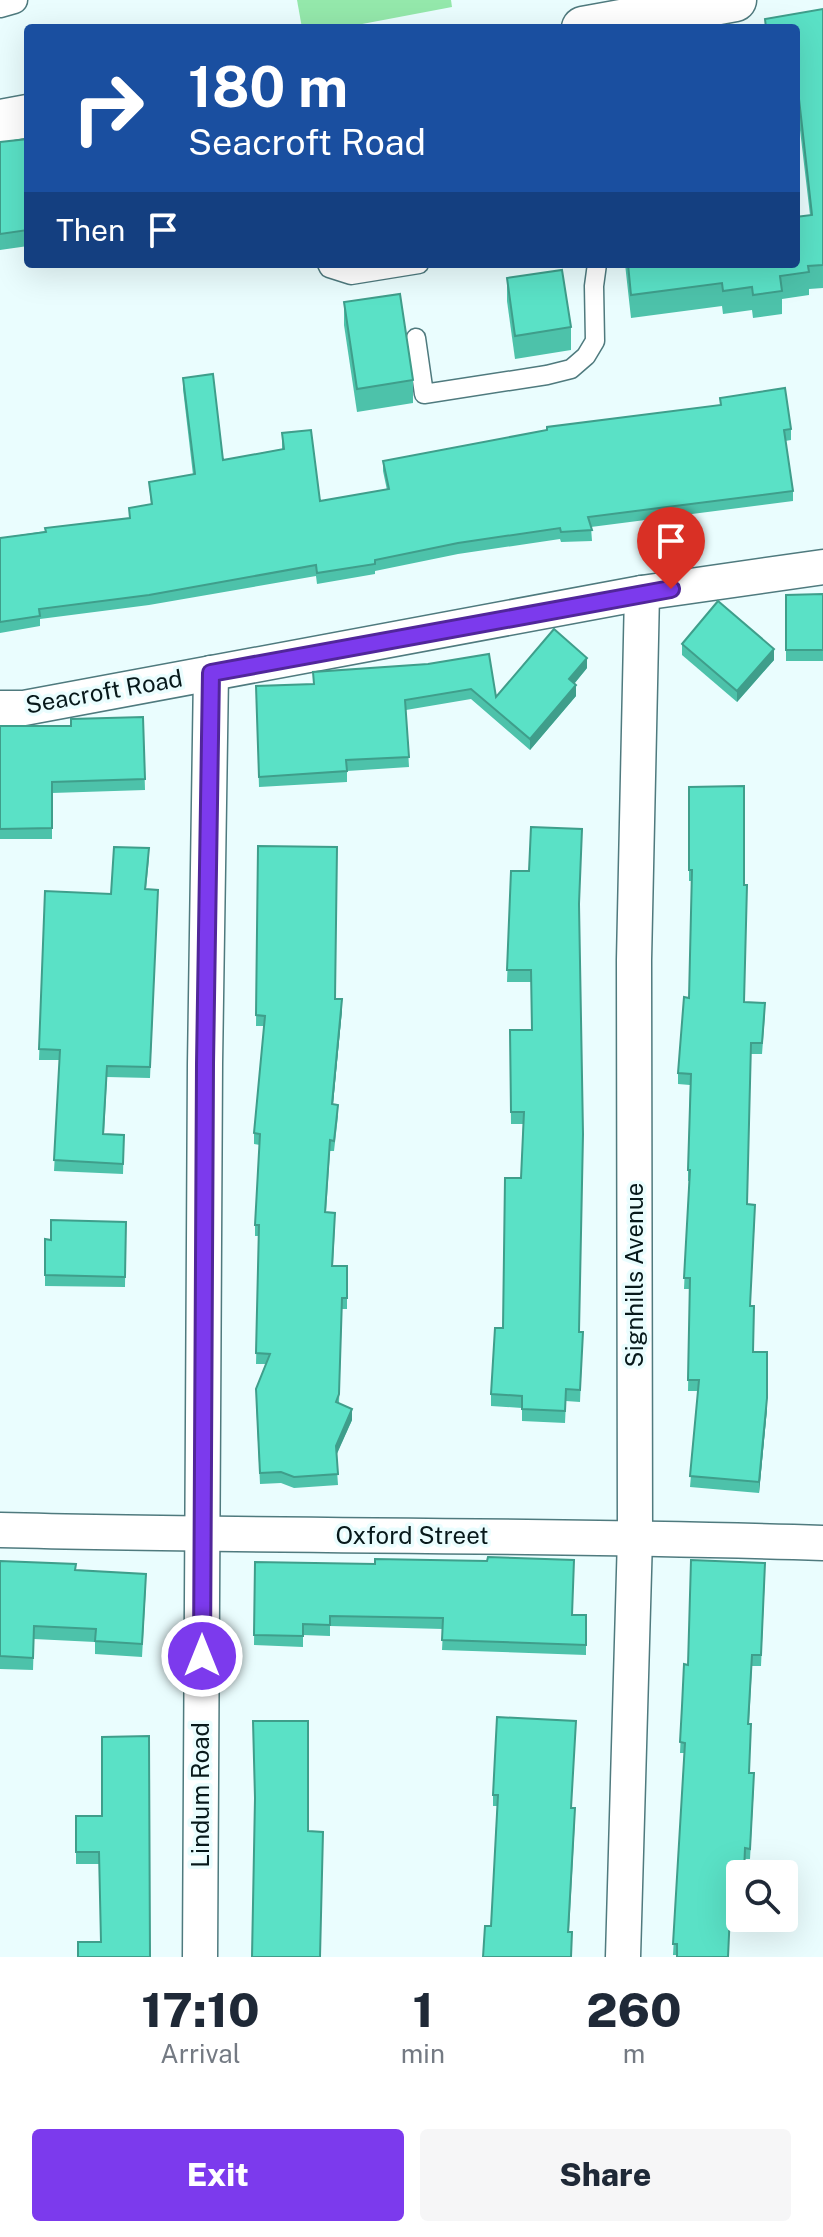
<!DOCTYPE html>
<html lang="en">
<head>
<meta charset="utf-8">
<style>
	body { margin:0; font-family:"Public Sans",sans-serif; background:#f6f6f7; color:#1f2937; height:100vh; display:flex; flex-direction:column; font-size:30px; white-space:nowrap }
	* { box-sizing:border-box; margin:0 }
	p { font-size:26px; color:#747a83 }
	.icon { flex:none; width:44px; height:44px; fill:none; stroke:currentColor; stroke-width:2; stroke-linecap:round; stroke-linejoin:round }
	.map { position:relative; height:1957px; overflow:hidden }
	.drawer { display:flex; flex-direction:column; background:#fff; flex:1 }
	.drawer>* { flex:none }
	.banner { position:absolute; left:24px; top:24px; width:776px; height:244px; border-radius:8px; box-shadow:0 8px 32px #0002; background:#1a4fa0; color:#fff; overflow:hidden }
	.fabs { position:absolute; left:726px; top:1860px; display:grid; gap:16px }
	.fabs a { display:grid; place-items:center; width:72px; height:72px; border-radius:8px; background:#fff; box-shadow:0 8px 32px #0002; font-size:40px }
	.pin { position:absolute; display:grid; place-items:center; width:68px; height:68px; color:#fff; margin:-82px -34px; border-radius:50% 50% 50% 0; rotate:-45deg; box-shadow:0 0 8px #0007 }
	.pin .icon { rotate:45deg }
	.me { position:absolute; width:88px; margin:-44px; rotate:0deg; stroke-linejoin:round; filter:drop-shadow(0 0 6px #0008) }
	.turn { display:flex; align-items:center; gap:28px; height:168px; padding:0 32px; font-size:36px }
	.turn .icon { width:104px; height:104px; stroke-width:2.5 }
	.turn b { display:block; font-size:56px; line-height:68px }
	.then { display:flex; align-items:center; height:76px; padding:0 32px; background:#0003; gap:16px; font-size:30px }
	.eta { display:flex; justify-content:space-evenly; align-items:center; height:136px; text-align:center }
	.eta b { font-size:48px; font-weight:800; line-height:56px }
	.button { display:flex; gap:16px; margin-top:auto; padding:16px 32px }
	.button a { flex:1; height:92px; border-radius:8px; background:#7c3aed; color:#fff; font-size:32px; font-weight:800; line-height:92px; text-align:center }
	.button a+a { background:#f6f6f7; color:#1f2937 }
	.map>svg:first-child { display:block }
	.green { fill:#94e8ab }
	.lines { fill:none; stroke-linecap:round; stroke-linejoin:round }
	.service-casing { stroke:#4f7a7e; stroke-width:21 }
	.pedestrian-casing { stroke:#4f7a7e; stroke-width:29 }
	.minor-casing { stroke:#4f7a7e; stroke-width:37 }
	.tertiary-casing { stroke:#4f7a7e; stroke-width:45 }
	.service { stroke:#fff; stroke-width:18 }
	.pedestrian { stroke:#fff; stroke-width:26 }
	.minor { stroke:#fff; stroke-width:34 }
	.tertiary { stroke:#fff; stroke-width:42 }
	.wall { fill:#4dc2aa }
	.shaded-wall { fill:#3f9e8b }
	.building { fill:#5ae1c6; stroke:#3f9e8b; stroke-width:2 }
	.route-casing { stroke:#51269a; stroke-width:20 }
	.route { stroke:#7c3aed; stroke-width:14 }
	.labels { text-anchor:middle; stroke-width:7; stroke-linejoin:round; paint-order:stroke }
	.street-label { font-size:24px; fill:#07181a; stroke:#eafdfe }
</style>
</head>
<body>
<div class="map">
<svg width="823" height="1957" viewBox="0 0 823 1957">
	<rect width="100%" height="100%" fill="#eafdfe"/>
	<!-- green -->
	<polygon class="green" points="297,0 451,0 452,7 341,28 302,28"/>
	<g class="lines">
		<defs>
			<g id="service">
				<polyline points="327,264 329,268 351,275 419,264"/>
				<polyline points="416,338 424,394 547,375 571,369 586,356 595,341 594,286 597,264"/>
			</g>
			<polyline id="pedestrian" points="0,4 14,0"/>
			<g id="minor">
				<polyline points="0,708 24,708 642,593 823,567"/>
				<path d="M0,1530c274,7 549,4 823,13"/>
				<polyline points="200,1957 205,1064 211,673"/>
				<polyline points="623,1957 635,1537 634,960 642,593"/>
			</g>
			<g id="tertiary">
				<polyline points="583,28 735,0"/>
				<polyline points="0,121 28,116"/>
			</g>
		</defs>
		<!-- service casing -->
		<use href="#service" class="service-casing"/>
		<!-- pedestrian casing -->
		<use href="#pedestrian" class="pedestrian-casing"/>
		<!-- minor casing -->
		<use href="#minor" class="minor-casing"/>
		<!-- tertiary casing -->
		<use href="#tertiary" class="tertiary-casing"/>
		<!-- service -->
		<use href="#service" class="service"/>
		<!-- pedestrian -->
		<use href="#pedestrian" class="pedestrian"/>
		<!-- minor -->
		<use href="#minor" class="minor"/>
		<!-- tertiary -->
		<use href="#tertiary" class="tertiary"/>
	</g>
	<!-- wall -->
	<g class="wall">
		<polygon points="823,9 823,288 809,289 809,295 782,299 782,314 753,318 752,310 723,314 722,306 631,318 625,264 796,264 810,215 798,113 796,113 796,28 765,28 765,19"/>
		<polygon points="28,136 28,246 0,250 0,142 27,139"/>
		<polygon points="238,264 260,264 239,267"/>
		<polygon points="507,278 571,327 571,350 515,359 507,301"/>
		<polygon points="344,302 413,380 413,403 357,412 344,325"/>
		<polygon points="183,378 223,460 282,449 282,433 320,501 387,490 383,471 383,461 720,405 720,398 791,429 791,440 785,441 793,491 793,501 591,527 592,541 561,542 560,539 458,554 375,571 375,574 317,584 316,576 149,605 40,619 40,626 0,633 0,538 129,518 129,508 151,505 149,482 193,475 183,389"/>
		<polygon points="823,594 823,661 786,661 786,595"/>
		<polygon points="682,644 774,660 737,702 682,655"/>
		<polygon points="428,664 496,697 587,668 574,684 576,696 530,750 471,699 406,710 409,767 347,771 347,782 259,787 256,686 313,684 313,672"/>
		<polygon points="143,717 145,790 52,793 52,839 0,839 0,726 71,726"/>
		<polygon points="689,787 744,1002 765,1014 762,1054 751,1054 747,1204 755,1216 750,1306 753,1352 767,1352 767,1409 759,1493 690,1487 698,1391 688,1391 690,1289 684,1289 689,1181 688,1181 688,1170 690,1085 678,1084 678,1073 689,998 692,881 689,881"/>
		<polygon points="258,846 335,999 342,1010 333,1104 338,1116 334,1151 330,1151 326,1212 335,1224 333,1266 347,1266 347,1309 342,1309 339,1404 352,1420 336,1455 338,1485 294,1488 281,1483 260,1484 256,1400 266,1364 256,1364 259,1236 255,1236 255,1225 260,1145 254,1144 254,1133 264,1026 256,1026"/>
		<polygon points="149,859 146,889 158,890 150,1078 107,1077 104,1134 124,1135 123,1174 54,1171 60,1060 39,1060 45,891 111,894"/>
		<polygon points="511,871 579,913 579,1332 583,1332 580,1402 566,1401 565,1423 522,1421 522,1408 491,1406 491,1394 503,1328 521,1178 523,1124 511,1124 510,1030 532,1030 531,982 507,982"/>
		<polygon points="126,1222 125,1287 45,1286 45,1239 51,1240"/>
		<polygon points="0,1561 75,1570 146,1586 142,1657 95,1654 95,1642 34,1639 33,1670 0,1669"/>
		<polygon points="255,1562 573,1615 586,1615 586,1655 442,1650 443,1629 330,1626 330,1636 303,1635 303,1647 254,1645"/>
		<polygon points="765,1574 761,1666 752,1666 749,1724 750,1773 754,1784 750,1859 745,1859 740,1874 740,1918 742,1918 742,1925 730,1924 677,1955 673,1955 684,1753 680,1753 682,1706 688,1665"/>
		<polygon points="493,1795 572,1808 575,1819 569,1932 572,1943 491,1926 497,1806 493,1806"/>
		<polygon points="76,1816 102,1816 101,1942 99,1864 76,1864"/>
	</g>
	<!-- shaded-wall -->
	<g class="shaded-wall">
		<polygon points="774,649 774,660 737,702 737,691"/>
		<polygon points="587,658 587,668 569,690 569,679"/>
		<polygon points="576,685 576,696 530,750 530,739"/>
		<polygon points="342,999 342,1010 332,1115 332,1104"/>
		<polygon points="767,1398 767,1409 759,1493 759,1482"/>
		<polygon points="352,1409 352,1420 336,1456 336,1446"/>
	</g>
	<!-- building -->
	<g class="building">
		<polygon points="823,9 823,265 808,266 809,272 780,276 782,291 753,295 752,287 723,291 722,283 631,295 628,264 796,264 796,217 812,215 798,90 796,90 796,28 766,28 765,19"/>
		<polygon points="27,136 28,136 28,230 0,234 0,142 27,139"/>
		<polygon points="562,270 571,327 515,336 507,278"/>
		<polygon points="400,294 413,380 357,389 344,302"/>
		<polygon points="213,374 223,460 284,449 282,433 311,430 320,501 389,489 383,461 547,430 547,427 721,405 720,398 785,388 791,429 784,430 793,491 588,517 592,530 561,532 560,528 458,543 375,560 375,564 317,573 316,565 149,595 39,609 40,616 0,622 0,538 46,532 45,528 130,518 129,508 152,504 149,482 195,474 183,378"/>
		<polygon points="823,594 823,650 786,650 786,595"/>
		<polygon points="718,601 774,649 737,691 682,644"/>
		<polygon points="554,629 587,658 569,679 576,685 530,739 471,689 405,700 409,757 346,760 347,771 259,777 256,686 314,684 313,672 428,664 489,654 496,697"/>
		<polygon points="143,717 145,779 52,782 52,828 0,829 0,726 71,726 71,719"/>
		<polygon points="744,786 744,885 747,885 744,1002 765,1003 762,1043 751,1043 747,1204 755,1205 750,1306 754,1306 753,1352 767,1352 767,1398 759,1482 690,1476 699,1380 688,1380 690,1278 684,1278 690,1170 688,1170 691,1074 678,1073 684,997 689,998 692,870 689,870 689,787"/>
		<polygon points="531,827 582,829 579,904 583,1134 579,1332 583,1332 580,1390 566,1389 565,1411 522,1409 522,1396 491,1394 495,1328 503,1328 505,1178 521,1178 524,1112 511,1112 510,1030 532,1030 531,970 507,970 511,871 529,871"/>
		<polygon points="258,846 337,847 335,999 342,999 332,1104 338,1105 334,1141 330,1140 325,1212 335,1213 332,1266 347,1266 347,1298 342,1298 339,1394 336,1402 352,1409 336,1446 338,1474 294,1477 281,1472 260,1473 256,1389 270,1354 256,1353 259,1225 255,1225 260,1134 254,1133 265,1016 256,1015"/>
		<polygon points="114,847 149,848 145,889 158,890 150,1067 107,1066 103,1134 124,1135 123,1164 54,1160 60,1050 39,1049 45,891 111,894"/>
		<polygon points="51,1220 126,1222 125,1277 45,1275 45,1239 51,1240"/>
		<polygon points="488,1557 574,1560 572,1615 586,1615 586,1645 442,1640 443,1618 330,1616 330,1625 303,1624 303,1636 254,1635 255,1562 375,1564 375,1559 487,1561"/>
		<polygon points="691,1560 765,1563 761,1655 752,1655 748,1724 751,1724 749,1773 754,1773 750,1849 745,1848 744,1874 740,1874 740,1914 730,1913 728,1957 677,1957 677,1944 673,1944 685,1743 680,1742 682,1706 684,1664 688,1665"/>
		<polygon points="0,1561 76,1564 75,1570 146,1574 142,1644 95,1641 96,1629 34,1626 33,1658 0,1656"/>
		<polygon points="497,1717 576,1721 571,1808 575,1808 568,1932 572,1932 571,1957 483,1957 485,1926 491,1926 498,1795 493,1795"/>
		<polygon points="253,1721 308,1721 308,1831 323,1832 320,1957 252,1957 255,1798"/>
		<polygon points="149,1736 150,1957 78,1957 78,1942 101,1942 99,1852 76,1852 76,1816 102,1816 102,1737"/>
	</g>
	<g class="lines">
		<defs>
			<polyline id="route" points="202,1656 205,1064 211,673 671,589"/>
		</defs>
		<!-- route casing -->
		<use href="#route" class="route-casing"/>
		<!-- route -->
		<use href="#route" class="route"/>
	</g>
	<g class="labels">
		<!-- street labels -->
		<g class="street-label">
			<text transform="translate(104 692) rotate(-10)" y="8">Seacroft Road</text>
			<text transform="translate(635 1275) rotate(-90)" y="8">Signhills Avenue</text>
			<text x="412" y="1544">Oxford Street</text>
			<text transform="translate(201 1795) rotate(-90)" y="8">Lindum Road</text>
		</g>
	</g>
</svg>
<div class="fabs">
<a><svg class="icon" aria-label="search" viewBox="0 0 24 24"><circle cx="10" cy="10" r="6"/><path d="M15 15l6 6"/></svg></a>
</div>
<div class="pin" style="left:671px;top:589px;background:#d93025"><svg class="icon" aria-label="arrive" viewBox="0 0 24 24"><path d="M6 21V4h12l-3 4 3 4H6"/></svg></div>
<svg class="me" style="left:202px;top:1656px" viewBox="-20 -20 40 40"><circle r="17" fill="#7c3aed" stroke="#fff" stroke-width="3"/><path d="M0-11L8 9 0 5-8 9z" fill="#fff"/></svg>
<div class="banner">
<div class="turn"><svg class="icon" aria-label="right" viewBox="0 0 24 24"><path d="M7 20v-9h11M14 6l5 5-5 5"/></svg><div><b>180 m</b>Seacroft Road</div></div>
<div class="then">Then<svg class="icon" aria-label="arrive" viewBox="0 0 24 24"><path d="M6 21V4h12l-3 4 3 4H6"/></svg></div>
</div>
</div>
<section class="drawer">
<div class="eta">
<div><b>17:10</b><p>Arrival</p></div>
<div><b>1</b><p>min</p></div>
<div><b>260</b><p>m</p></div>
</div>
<div class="button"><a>Exit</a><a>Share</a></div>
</section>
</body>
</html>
